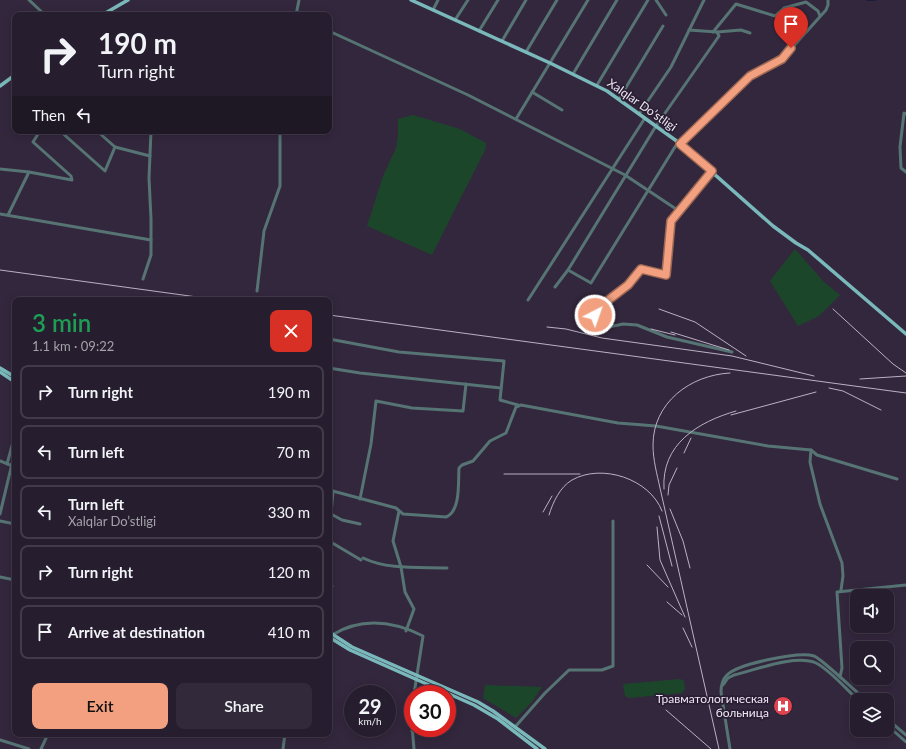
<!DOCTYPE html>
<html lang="en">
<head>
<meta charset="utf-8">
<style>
	body { margin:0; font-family:Lato,sans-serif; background:#322a3a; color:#f1f3f6; height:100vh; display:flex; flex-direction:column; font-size:15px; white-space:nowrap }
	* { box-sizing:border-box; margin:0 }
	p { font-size:13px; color:#a4a2aa }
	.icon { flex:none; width:22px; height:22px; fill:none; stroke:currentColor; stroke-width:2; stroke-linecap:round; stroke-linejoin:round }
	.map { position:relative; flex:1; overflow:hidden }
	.side { position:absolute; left:12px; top:297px; width:320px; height:440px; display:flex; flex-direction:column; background:#261d2e; border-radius:8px; box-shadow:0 2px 10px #0003,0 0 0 1px #423b4a }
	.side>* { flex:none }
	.top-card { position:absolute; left:12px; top:12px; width:320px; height:122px; border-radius:8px; box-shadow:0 2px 10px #0003,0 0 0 1px #423b4a; background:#261d2e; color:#f1f3f6; overflow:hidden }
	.buttons { position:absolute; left:850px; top:589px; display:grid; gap:8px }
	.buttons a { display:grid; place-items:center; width:44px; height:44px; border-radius:8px; background:#261d2e; box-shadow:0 2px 10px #0003,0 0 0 1px #423b4a; font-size:20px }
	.speed { position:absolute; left:344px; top:685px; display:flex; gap:8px; font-size:20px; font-weight:700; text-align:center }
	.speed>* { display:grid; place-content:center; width:52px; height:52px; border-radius:50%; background:#261d2e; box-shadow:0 2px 10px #0003,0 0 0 1px #423b4a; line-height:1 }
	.speed small { font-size:10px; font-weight:400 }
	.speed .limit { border:6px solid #d22; background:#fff; color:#111 }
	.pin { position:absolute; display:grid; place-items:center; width:34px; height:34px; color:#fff; margin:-41px -17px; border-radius:50% 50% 50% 0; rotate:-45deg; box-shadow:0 0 4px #0007 }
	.pin .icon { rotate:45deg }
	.me { position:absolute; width:44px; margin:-22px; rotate:41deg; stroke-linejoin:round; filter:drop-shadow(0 0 3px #0008) }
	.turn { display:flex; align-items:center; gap:14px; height:84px; padding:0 20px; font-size:18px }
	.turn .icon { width:52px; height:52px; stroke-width:2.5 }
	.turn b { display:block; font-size:28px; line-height:34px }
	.then { display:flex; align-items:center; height:38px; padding:0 20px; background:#0003; gap:8px; font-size:15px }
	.round { display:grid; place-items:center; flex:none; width:42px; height:42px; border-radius:8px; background:#322a3a }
	.summary { display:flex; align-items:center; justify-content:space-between; height:68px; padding:0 20px }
	h1 { font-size:24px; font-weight:600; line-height:30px; color:#1e9e55 }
	.button { display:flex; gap:8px; margin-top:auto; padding:8px 20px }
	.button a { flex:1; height:46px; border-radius:8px; background:#f2a07f; color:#111; font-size:16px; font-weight:600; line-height:46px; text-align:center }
	.button a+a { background:#322a3a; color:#f1f3f6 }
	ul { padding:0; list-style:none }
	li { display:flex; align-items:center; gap:12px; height:54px; margin:0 8px 6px; padding:0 12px; border:2px solid #423b4a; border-radius:8px }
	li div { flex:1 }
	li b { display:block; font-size:15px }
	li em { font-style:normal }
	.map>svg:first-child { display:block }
	.green { fill:#1c462a }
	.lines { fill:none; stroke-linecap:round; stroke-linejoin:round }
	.stream { stroke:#031439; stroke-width:1 }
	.minor { stroke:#567474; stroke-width:3 }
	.major { stroke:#7ab9bb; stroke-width:3.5 }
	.rail { stroke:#bab1c2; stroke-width:1 }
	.route-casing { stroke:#9d6853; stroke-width:10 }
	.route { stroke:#f2a07f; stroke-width:7 }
	.labels { text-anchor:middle; stroke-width:3.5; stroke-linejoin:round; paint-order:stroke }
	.street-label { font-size:12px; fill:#f0e8f7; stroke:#291e32 }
	.poi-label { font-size:12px; fill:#f0e8f7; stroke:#291e32; text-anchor:end }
</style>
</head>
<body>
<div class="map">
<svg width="906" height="749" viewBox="0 0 906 749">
	<rect width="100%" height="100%" fill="#33273d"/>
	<!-- green -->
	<g class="green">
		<polygon points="413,115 460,129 486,143 486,148 432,255 367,226 383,176 396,148 398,134 398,119"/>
		<polygon points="795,249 824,282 840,295 819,316 798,326 770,281"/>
		<polygon points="680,679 684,681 685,689 682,693 629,698 625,696 623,684"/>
		<polygon points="485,685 542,687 532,702 516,718 483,698"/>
	</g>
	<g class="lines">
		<!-- stream -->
		<polyline class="stream" points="867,0 875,0"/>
		<!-- minor -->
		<g class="minor">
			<polyline points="29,0 45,15"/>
			<polyline points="656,0 666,15"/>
			<polyline points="433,10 438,0"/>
			<polyline points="296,15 299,0"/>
			<polyline points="455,20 468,0"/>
			<polyline points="689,30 717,32 741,30 750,33"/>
			<polyline points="329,31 468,95 625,175 679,211"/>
			<polyline points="479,31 498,0"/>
			<polyline points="713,32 736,4 775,16 784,8 806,2 818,11 820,16"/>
			<polyline points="502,41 526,0"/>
			<polyline points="526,52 557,0"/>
			<polyline points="573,74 617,0"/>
			<polyline points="597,85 648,0"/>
			<polyline points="532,92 562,110"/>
			<polyline points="619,99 663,26"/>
			<polyline points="639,114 671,67 704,0"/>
			<polyline points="906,114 904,113 900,147 901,168 906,172"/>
			<polyline points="516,119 588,0"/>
			<polyline points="60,131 105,171 115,147"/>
			<polyline points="97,131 115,147 150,156"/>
			<polyline points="680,144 749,76 782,59 826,10 828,5 828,0"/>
			<polyline points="0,169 29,172 72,180 71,176 33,142 40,131"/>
			<polyline points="712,171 671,221 666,275 641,269 628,285 598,308 595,312 596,327 599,329 623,324 637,325 667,337 732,352"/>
			<polyline points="0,214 151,240"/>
			<polyline points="8,215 29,172"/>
			<polyline points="568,270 591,283 678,142"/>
			<polyline points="143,279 151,255 151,219 149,178 151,131"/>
			<polyline points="555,287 568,270 656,126 719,36 717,32"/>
			<polyline points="257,291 264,231 280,186 280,131"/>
			<polyline points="528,300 645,118"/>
			<polyline points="329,339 399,352 504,361 500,400 518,405"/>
			<polyline points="329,368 360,373 501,388"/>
			<polyline points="811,450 810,462 820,504 842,563 843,576 841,590"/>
			<polyline points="0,461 15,467"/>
			<polyline points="7,464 15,435"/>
			<path d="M329,490l67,18 7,6 43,3c15,-6 12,-35 13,-49l3,-3 11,-4 17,-20 16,-8 10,-26 5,-2 97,18 38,3 112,20 43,4 6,5 80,24"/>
			<polyline points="333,492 331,514 342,520 360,524"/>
			<polyline points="360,499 371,444 376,401 412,408 463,411 466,384"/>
			<polyline points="399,511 393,541 401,567 405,592 414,609 406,631"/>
			<polyline points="0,514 15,451"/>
			<polyline points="0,521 15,524"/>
			<polyline points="329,541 361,560"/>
			<path d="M363,558c25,12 56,9 84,10"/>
			<polyline points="0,577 15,580"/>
			<polyline points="329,582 332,586"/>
			<path d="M332,635c30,-18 61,-14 91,1l-9,58"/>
			<polyline points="840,677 842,668 837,592 906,585"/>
			<path d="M723,685l5,-7 6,-3c21,-5 62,-21 82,-12 14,7 31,27 42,37"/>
			<polyline points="413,698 411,714 414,749"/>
			<polyline points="887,719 906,735"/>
			<polyline points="887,725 906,742"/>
			<polyline points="515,727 545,693 569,670 602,670 613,666 613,521"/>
			<polyline points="412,731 438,728"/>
			<polyline points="0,740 29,749"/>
			<polyline points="41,749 48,734"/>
			<polyline points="283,749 285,734"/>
			<path d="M730,749l-9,-57c0,-6 1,-12 6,-17 11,-11 72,-24 87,-19 8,3 42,36 52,44"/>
		</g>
		<!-- major -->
		<g class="major">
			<polyline points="411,0 550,63 607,91 678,142 773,226 796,243 808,250 906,334"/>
			<polyline points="102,15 128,0"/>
			<polyline points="0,86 15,75"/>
			<polyline points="0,368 15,377"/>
			<polyline points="0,372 15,382"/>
			<polyline points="329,632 352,647 478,702 493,711 545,749"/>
			<polyline points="329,637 350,650 474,705 498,719 537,749"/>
		</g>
		<!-- rail -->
		<g class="rail">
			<polyline points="0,270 219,300"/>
			<polyline points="659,309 695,322 746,356"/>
			<polyline points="833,309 893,364 906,373"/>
			<polyline points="329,315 906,393"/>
			<polyline points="547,327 566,329 602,338 732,356 814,376"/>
			<polyline points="651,329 675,335"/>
			<polyline points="671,332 729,350"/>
			<polyline points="860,379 906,376"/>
			<polyline points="829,388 843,391 881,410"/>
			<polyline points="731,415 816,392"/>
			<polyline points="684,453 691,438"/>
			<polyline points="504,474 580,474"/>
			<path d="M664,489c-3,-45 34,-67 72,-78"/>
			<polyline points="668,495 669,485 677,468"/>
			<polyline points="670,509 683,541 690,568"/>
			<polyline points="543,512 552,496"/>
			<path d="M549,515c4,-13 11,-28 23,-35 30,-17 78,-1 90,31"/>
			<polyline points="659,516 672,566"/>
			<polyline points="657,527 660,560 685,617"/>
			<polyline points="647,565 668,587"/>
			<polyline points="667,602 682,615"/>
			<polyline points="683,628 692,647"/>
			<polyline points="666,710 711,749"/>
			<path d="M719,749l-59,-261c-3,-14 -7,-28 -7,-43 0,-42 37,-70 77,-72"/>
		</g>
	</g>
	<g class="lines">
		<defs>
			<polyline id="route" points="595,315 598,308 628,285 641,269 666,275 671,221 712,171 680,144 750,76 782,59 791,48"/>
		</defs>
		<!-- route casing -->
		<use href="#route" class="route-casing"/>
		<!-- route -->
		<use href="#route" class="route"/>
	</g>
	<!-- icons -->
	<defs>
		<symbol id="hospital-disc" viewBox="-11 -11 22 22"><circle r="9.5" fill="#e0444e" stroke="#291e32"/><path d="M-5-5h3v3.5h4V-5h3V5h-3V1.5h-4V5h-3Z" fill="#fff"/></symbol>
	</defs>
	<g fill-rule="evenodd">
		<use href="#hospital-disc" x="772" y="695" width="22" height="22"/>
	</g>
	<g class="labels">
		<!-- street labels -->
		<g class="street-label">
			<text transform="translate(642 105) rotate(35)" y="4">Xalqlar Do’stligi</text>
		</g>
		<!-- poi labels -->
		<g class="poi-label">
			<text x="769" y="703">Травматологическая<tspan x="769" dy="14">больница</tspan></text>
		</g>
	</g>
</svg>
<div class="buttons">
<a><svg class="icon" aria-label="sound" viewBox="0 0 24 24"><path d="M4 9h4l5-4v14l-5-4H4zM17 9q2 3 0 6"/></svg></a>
<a><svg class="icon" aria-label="search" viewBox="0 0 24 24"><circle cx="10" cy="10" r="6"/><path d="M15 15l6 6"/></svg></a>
<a><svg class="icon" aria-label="layers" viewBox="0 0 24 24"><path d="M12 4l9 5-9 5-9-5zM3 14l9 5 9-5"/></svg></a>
</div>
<div class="speed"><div>29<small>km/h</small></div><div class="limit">30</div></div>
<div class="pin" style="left:791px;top:48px;background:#d93025"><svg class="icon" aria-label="arrive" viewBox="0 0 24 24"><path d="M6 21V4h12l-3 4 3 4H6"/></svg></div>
<svg class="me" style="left:595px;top:315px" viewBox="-20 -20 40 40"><circle r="17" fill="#f2a07f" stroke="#fff" stroke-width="3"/><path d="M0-11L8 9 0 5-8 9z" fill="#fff"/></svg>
<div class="top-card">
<div class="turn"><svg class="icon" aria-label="right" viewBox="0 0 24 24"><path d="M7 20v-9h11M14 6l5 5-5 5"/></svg><div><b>190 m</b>Turn right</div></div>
<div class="then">Then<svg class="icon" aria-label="left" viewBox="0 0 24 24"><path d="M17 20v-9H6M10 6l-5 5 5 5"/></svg></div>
</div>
<section class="side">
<div class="summary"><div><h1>3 min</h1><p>1.1 km · 09:22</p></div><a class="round" style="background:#d93025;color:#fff"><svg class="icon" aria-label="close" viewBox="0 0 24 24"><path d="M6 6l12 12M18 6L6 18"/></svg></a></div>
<ul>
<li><svg class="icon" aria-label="right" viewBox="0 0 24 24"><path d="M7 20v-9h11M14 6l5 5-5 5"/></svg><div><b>Turn right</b></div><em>190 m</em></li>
<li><svg class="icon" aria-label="left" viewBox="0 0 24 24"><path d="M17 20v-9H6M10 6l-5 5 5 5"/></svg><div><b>Turn left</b></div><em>70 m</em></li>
<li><svg class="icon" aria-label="left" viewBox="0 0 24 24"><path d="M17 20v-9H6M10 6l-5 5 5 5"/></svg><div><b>Turn left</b><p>Xalqlar Do’stligi</p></div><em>330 m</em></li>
<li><svg class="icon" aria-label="right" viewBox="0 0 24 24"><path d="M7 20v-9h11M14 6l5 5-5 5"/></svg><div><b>Turn right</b></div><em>120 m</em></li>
<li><svg class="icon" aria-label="arrive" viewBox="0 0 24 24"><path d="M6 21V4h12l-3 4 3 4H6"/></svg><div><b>Arrive at destination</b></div><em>410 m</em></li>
</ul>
<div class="button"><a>Exit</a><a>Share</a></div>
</section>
</div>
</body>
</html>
